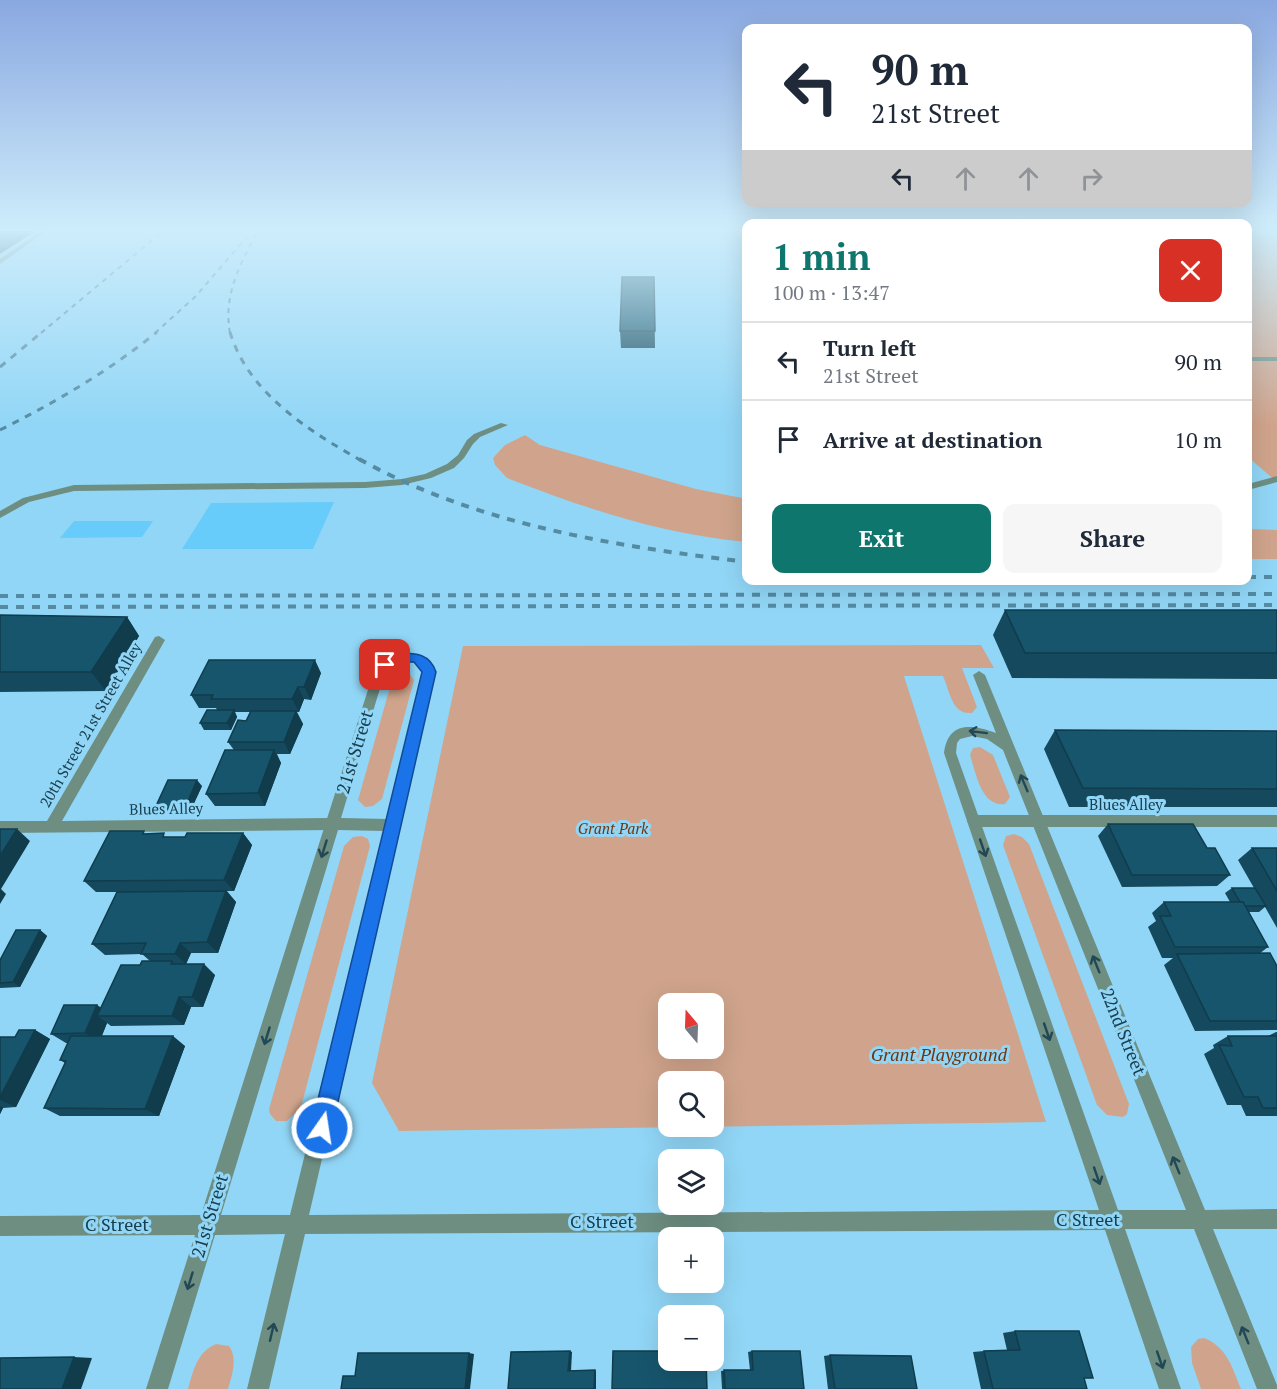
<!DOCTYPE html>
<html lang="en">
<head>
<meta charset="utf-8">
<style>
	body { margin:0; font-family:"PT Serif",serif; background:#f6f6f7; color:#1f2937; height:100vh; display:flex; flex-direction:column; font-size:22px; white-space:nowrap }
	* { box-sizing:border-box; margin:0 }
	p { font-size:20px; color:#747a83 }
	.icon { flex:none; width:33px; height:33px; fill:none; stroke:currentColor; stroke-width:2; stroke-linecap:round; stroke-linejoin:round }
	.map { position:relative; flex:1; overflow:hidden }
	.panel { position:absolute; left:742px; top:219px; width:510px; height:366px; display:flex; flex-direction:column; background:#fff; border-radius:12px; box-shadow:0 6px 24px #0002 }
	.panel>* { flex:none }
	.banner { position:absolute; left:742px; top:24px; width:510px; height:183px; border-radius:12px; box-shadow:0 6px 24px #0002; background:#fff; color:#1f2937; overflow:hidden }
	.needle { width:39px; rotate:341deg }
	.tools { position:absolute; left:658px; top:993px; display:grid; gap:12px }
	.tools a { display:grid; place-items:center; width:66px; height:66px; border-radius:12px; background:#fff; box-shadow:0 6px 24px #0002; font-size:30px }
	.pin { position:absolute; display:grid; place-items:center; width:51px; height:51px; color:#fff; margin:-26px; border-radius:12px; box-shadow:0 3px 9px #0006 }
	.me { position:absolute; width:66px; margin:-33px; rotate:13deg; stroke-linejoin:round; filter:drop-shadow(0 0 4px #0008) }
	.turn { display:flex; align-items:center; gap:21px; height:126px; padding:0 30px; font-size:27px }
	.turn .icon { width:78px; height:78px; stroke-width:2.5 }
	.turn b { display:block; font-size:42px; line-height:51px }
	.lanes { display:flex; align-items:center; height:57px; padding:0 30px; background:#0003; justify-content:center; gap:30px; direction:ltr }
	.lanes .off { opacity:.35 }
	.round { display:grid; place-items:center; flex:none; width:63px; height:63px; border-radius:12px; background:#f6f6f7 }
	.summary { display:flex; align-items:center; justify-content:space-between; height:102px; padding:0 30px }
	h1 { font-size:36px; font-weight:600; line-height:45px; color:#0f766e }
	.button { display:flex; gap:12px; margin-top:auto; padding:12px 30px }
	.button a { flex:1; height:69px; border-radius:12px; background:#0f766e; color:#fff; font-size:24px; font-weight:600; line-height:69px; text-align:center }
	.button a+a { background:#f6f6f7; color:#1f2937 }
	ul { padding:0; list-style:none }
	li { display:flex; align-items:center; gap:18px; height:78px; padding:0 30px; border-top:2px solid #e0e1e3 }
	li div { flex:1 }
	li b { display:block; font-size:22px }
	li em { font-style:normal }
	.map>svg:first-child { display:block }
	.built { fill:#67ccf9 }
	.green { fill:#d0a48c; fill-rule:evenodd }
	.lines { fill:none; stroke-linecap:round; stroke-linejoin:round }
	.lane { fill:#6e8e82; fill-rule:evenodd }
	.street { fill:#6e8e82; fill-rule:evenodd }
	.rail-far2 { stroke:#548aa2; stroke-width:2; stroke-dasharray:5 5; stroke-linecap:butt }
	.rail-far1 { stroke:#548aa2; stroke-width:3; stroke-dasharray:7 7; stroke-linecap:butt }
	.rail { stroke:#548aa2; stroke-width:4; stroke-dasharray:8 8; stroke-linecap:butt }
	.wall { fill:#14495e }
	.shaded-wall { fill:#103c4c }
	.building { fill:#17556d; stroke:#103c4c; stroke-width:1.5 }
	.oneway { stroke:#224856 }
	.route { fill:#1a73e8; stroke:#114b97; stroke-width:1.5 }
	.labels { text-anchor:middle; stroke-width:6; stroke-linejoin:round; paint-order:stroke }
	.street-label { font-size:15px; fill:#1a4051; stroke:#91d6f6 }
	.park-label { font-size:15px; font-style:italic; fill:#70350e; stroke:#91d6f6 }
	.near-street-label { font-size:18px; fill:#1a4051; stroke:#91d6f6 }
	.near-park-label { font-size:18px; font-style:italic; fill:#70350e; stroke:#91d6f6 }
</style>
</head>
<body>
<div class="map">
<svg width="1277" height="1389" viewBox="0 0 1277 1389">
	<rect width="100%" height="100%" fill="#91d6f6"/>
	<!-- built -->
	<g class="built">
		<polygon points="334,502 313,549 182,549 211,503"/>
		<polygon points="74,521 153,521 142,537 60,538"/>
	</g>
	<!-- green -->
	<g class="green">
		<polygon points="1248,231 1277,231 1277,482 1248,457"/>
		<path d="M525,435l15,10 156,44 51,10v43c-87,-8 -159,-33 -240,-64l-12,-13 -2,-7 12,-13z"/>
		<polygon points="1248,529 1277,530 1277,559 1248,559"/>
		<path d="M981,645l13,23h-32l15,39 -5,6c-20,2 -22,-21 -29,-37h-39l142,446 -647,9 -27,-48 91,-437zM669,1004h45v44h-45zM669,1082h45v44h-45z"/>
		<polygon points="409,673 414,680 382,799 373,806 365,807 358,800 392,680 399,674"/>
		<path d="M980,747l13,8 17,42 -5,7c-24,3 -29,-31 -35,-49l3,-7z"/>
		<polygon points="1014,834 1022,837 1029,844 1129,1104 1127,1114 1123,1117 1107,1115 1097,1105 1003,845 1006,836"/>
		<polygon points="362,836 368,839 370,846 301,1107 287,1121 276,1121 270,1114 269,1109 344,846 353,837"/>
		<path d="M1204,1338c23,9 28,29 37,51h-40l-9,-26 -1,-16 7,-8z"/>
		<path d="M216,1344l13,2c9,13 3,29 -1,43h-40c5,-18 9,-37 28,-45z"/>
	</g>
	<g class="lines">
		<!-- lane -->
		<g class="lane">
			<polygon points="41,231 47,231 0,264 0,259"/>
			<polygon points="1273,231 1277,231 1277,234 1273,232"/>
			<rect x="1248" y="357" width="29" height="4"/>
			<polygon points="1277,476 1277,482 1248,490 1248,484"/>
			<polygon points="159,636 165,640 62,821 332,818 337,820 339,824 337,828 332,830 0,833 0,821 47,821 155,637"/>
			<polygon points="974,815 1277,815 1277,827 974,827 969,825 967,821 969,817"/>
		</g>
		<!-- street -->
		<g class="street">
			<polygon points="501,423 508,425 480,437 473,444 464,458 454,468 431,478 402,485 365,488 74,491 29,502 0,518 0,511 23,498 74,485 365,482 402,479 425,474 447,464 458,455 467,440 474,434"/>
			<path d="M405,653c15,0 23,6 30,19l-126,543 790,-5 -155,-457c4,-32 28,-29 52,-20l-23,-58 6,-4 6,4 220,535 72,-1v20h-64l64,156v4h-20l-63,-160h-69l56,160h-22l-54,-159 -800,4 -36,155h-22l38,-155 -70,1 -47,154h-22l49,-154 -195,1v-20l201,-1 172,-541 13,-14zM405,661l11,2 7,9 -36,147 -46,-1 43,-143 10,-9zM972,736l15,3 16,11 183,460h-68l-162,-457 1,-10 3,-4zM338,830l46,1 -94,384h-69z"/>
		</g>
		<!-- rail-far2 -->
		<g class="rail-far2">
			<polyline points="41,333 163,231"/>
			<polyline points="155,333 196,296 250,233"/>
			<path d="M230,333c-7,-38 10,-69 28,-102"/>
		</g>
		<!-- rail-far1 -->
		<g class="rail-far1">
			<path d="M230,332c18,61 79,99 132,129"/>
			<polyline points="0,367 42,332"/>
			<path d="M0,430c56,-28 109,-59 157,-98"/>
		</g>
		<!-- rail -->
		<g class="rail">
			<path d="M359,459c119,66 255,87 388,103"/>
			<polyline points="1248,577 1277,577"/>
			<polyline points="0,596 1277,594"/>
			<polyline points="0,607 1277,605"/>
		</g>
	</g>
	<!-- wall -->
	<g class="wall">
		<polygon points="654,277 655,348 621,348 620,331"/>
		<polygon points="1005,610 1277,610 1277,679 1012,678 993,635"/>
		<polygon points="0,615 127,617 139,636 106,691 0,692"/>
		<polygon points="321,673 311,700 304,699 299,712 297,712 303,724 290,754 277,754 281,763 265,806 215,806 206,794 234,750 228,742 246,721 250,712 235,712 237,717 231,730 204,730 200,723 217,710 216,708 199,708 191,695"/>
		<polygon points="1055,730 1277,731 1277,807 1069,807 1044,749"/>
		<polygon points="202,786 189,814 160,814 155,808"/>
		<polygon points="1108,824 1207,848 1230,875 1217,886 1122,887 1098,836"/>
		<polygon points="243,833 252,845 234,891 227,891 236,902 218,953 191,953 186,964 215,975 203,1007 191,1007 184,1025 111,1026 107,1023 102,1036 185,1046 159,1116 60,1116 44,1108 65,1063 60,1060 68,1043 66,1043 51,1034 101,1007 140,965 150,961 142,954 105,955 92,944 117,892 96,892 84,881 146,834 167,837 185,837"/>
		<polygon points="1252,848 1277,848 1277,928 1265,907 1259,912 1249,912 1268,947 1259,954 1277,966 1277,1030 1195,1031 1164,965 1173,958 1162,958 1148,927 1156,921 1152,913 1164,902 1230,902 1225,893 1232,888 1254,888 1238,860"/>
		<polygon points="40,930 47,936 20,987 0,988 0,960"/>
		<polygon points="35,1030 50,1039 16,1107 3,1108 0,1114 0,1037 15,1037"/>
		<polygon points="1276,1032 1277,1032 1277,1116 1246,1116 1241,1105 1227,1105 1204,1054 1214,1048 1213,1045 1228,1036 1268,1036"/>
		<polygon points="1015,1331 1084,1378 1087,1389 981,1389 973,1352 984,1351 1007,1350 1003,1333"/>
		<polygon points="752,1351 804,1389 722,1389 721,1371 750,1370 748,1352"/>
		<polygon points="830,1355 917,1389 828,1389 824,1356"/>
	</g>
	<!-- shaded-wall -->
	<g class="shaded-wall">
		<polygon points="0,231 36,231 0,254"/>
		<polygon points="127,617 139,636 106,691 91,672"/>
		<polygon points="315,660 321,673 311,700 304,687"/>
		<polygon points="298,687 304,699 299,712 292,699"/>
		<polygon points="234,710 237,717 231,730 227,723"/>
		<polygon points="296,711 303,724 290,754 284,742"/>
		<polygon points="274,750 281,763 265,806 258,793"/>
		<polygon points="197,780 202,786 189,814 185,808"/>
		<polygon points="17,829 30,841 1,889 6,894 0,904 0,856"/>
		<polygon points="243,833 252,845 234,891 224,880"/>
		<polygon points="226,891 236,902 218,953 207,942"/>
		<polygon points="40,930 47,936 20,987 13,982"/>
		<polygon points="180,943 191,953 186,964 175,954"/>
		<polygon points="204,964 215,975 203,1007 192,997"/>
		<polygon points="179,997 191,1007 184,1025 172,1016"/>
		<polygon points="97,1005 111,1014 97,1016 107,1023 99,1042 85,1033"/>
		<polygon points="35,1030 50,1039 16,1107 0,1100 0,1097"/>
		<polygon points="173,1036 185,1046 159,1116 145,1109"/>
		<polygon points="0,1106 3,1108 0,1114"/>
		<polygon points="570,1351 572,1352 571,1371 568,1371"/>
		<polygon points="469,1353 474,1354 470,1389 465,1389"/>
		<polygon points="74,1357 92,1358 81,1389 62,1389"/>
		<polygon points="595,1370 596,1371 596,1389 594,1389"/>
	</g>
	<!-- building -->
	<g class="building">
		<polygon points="622,277 654,277 655,331 620,331"/>
		<polygon points="1005,610 1277,610 1277,653 1025,653"/>
		<polygon points="0,615 127,617 91,672 0,672"/>
		<polygon points="209,660 315,660 304,687 298,687 292,699 211,699 213,695 191,695"/>
		<polygon points="207,710 234,710 227,723 200,723"/>
		<polygon points="251,711 296,711 284,742 228,742 238,720 246,721"/>
		<polygon points="1055,730 1277,731 1277,789 1083,788"/>
		<polygon points="225,750 274,750 258,793 206,794"/>
		<polygon points="168,780 197,780 185,808 155,808"/>
		<polygon points="1108,824 1193,824 1207,848 1215,848 1230,875 1132,875"/>
		<polygon points="0,829 17,829 0,856"/>
		<polygon points="110,831 144,831 143,834 164,833 163,837 185,837 187,833 243,833 224,880 84,881"/>
		<polygon points="1252,848 1277,848 1277,891"/>
		<polygon points="1232,888 1255,888 1266,906 1245,906 1243,902 1240,902"/>
		<polygon points="226,891 207,942 180,943 175,954 141,954 146,943 92,944 117,892"/>
		<polygon points="1164,902 1243,902 1268,947 1175,947 1160,916 1171,916"/>
		<polygon points="16,930 40,930 13,982 0,983 0,960"/>
		<polygon points="1270,953 1277,966 1277,1021 1210,1021 1177,954"/>
		<polygon points="142,961 172,961 171,964 204,964 192,997 179,997 172,1016 97,1016 121,965 140,965"/>
		<polygon points="64,1005 97,1005 85,1033 51,1034"/>
		<polygon points="19,1030 35,1030 0,1097 0,1037 15,1037"/>
		<polygon points="71,1036 173,1036 145,1109 44,1108 66,1061 60,1060"/>
		<polygon points="1228,1036 1277,1036 1277,1108 1263,1108 1258,1097 1244,1097 1219,1045 1232,1046"/>
		<polygon points="1015,1331 1079,1331 1093,1378 1084,1378 1087,1389 993,1389 984,1351 1020,1350"/>
		<polygon points="570,1351 568,1371 595,1370 594,1389 508,1389 511,1352"/>
		<polygon points="613,1351 669,1351 669,1360 706,1360 707,1389 612,1389"/>
		<polygon points="752,1351 800,1351 804,1389 725,1389 724,1370 753,1370"/>
		<polygon points="358,1353 469,1353 465,1389 341,1389 343,1376 355,1376"/>
		<polygon points="830,1355 911,1356 917,1389 835,1389"/>
		<polygon points="74,1357 62,1389 0,1389 0,1358"/>
	</g>
	<!-- one-way arrows -->
	<defs><path id="oneway-shaft" d="M-6 0H5M1.5-3L5.5 0L1.5 3" fill="none" stroke-width="1.6" stroke-linecap="round" stroke-linejoin="round" transform="scale(1.5)"/></defs>
	<g class="oneway">
		<use href="#oneway-shaft" transform="translate(978 732) rotate(-173)"/>
		<use href="#oneway-shaft" transform="translate(1024 783) rotate(-113)"/>
		<use href="#oneway-shaft" transform="translate(983 848) rotate(71)"/>
		<use href="#oneway-shaft" transform="translate(324 849) rotate(107)"/>
		<use href="#oneway-shaft" transform="translate(1096 964) rotate(-112)"/>
		<use href="#oneway-shaft" transform="translate(1047 1032) rotate(71)"/>
		<use href="#oneway-shaft" transform="translate(267 1036) rotate(107)"/>
		<use href="#oneway-shaft" transform="translate(1176 1165) rotate(-112)"/>
		<use href="#oneway-shaft" transform="translate(1097 1176) rotate(71)"/>
		<use href="#oneway-shaft" transform="translate(190 1281) rotate(107)"/>
		<use href="#oneway-shaft" transform="translate(272 1332) rotate(-77)"/>
		<use href="#oneway-shaft" transform="translate(1245 1335) rotate(-112)"/>
		<use href="#oneway-shaft" transform="translate(1160 1360) rotate(71)"/>
	</g>
	<!-- sky -->
	<linearGradient id="sky" x2="0" y2="1"><stop stop-color="#8aa8e0"/><stop offset="0.54" stop-color="#ceedfb"/><stop offset="1" stop-color="#ceedfb" stop-opacity="0"/></linearGradient>
	<rect width="1277" height="425" fill="url(#sky)"/>
	<!-- route -->
	<path class="route" d="M400,653c16,0 30,1 36,19l-104,456 -3,8 -7,3 -7,-3 -4,-8 111,-456 -8,-10h-12l-17,8 -4,-2 -2,-3 2,-3z"/>
	<g class="labels">
		<!-- street labels -->
		<g class="street-label">
			<text transform="translate(91 725) rotate(-60)" y="5">20th Street 21st Street Alley</text>
			<text x="1126" y="810">Blues Alley</text>
			<text transform="translate(166 809) rotate(-1)" y="5">Blues Alley</text>
		</g>
		<!-- park labels -->
		<g class="park-label">
			<text x="613" y="834">Grant Park</text>
		</g>
		<!-- near-street labels -->
		<g class="near-street-label">
			<text transform="translate(355 752) rotate(-73)" y="6">21st Street</text>
			<text transform="translate(1123 1032) rotate(68)" y="6">22nd Street</text>
			<text transform="translate(210 1216) rotate(-73)" y="6">21st Street</text>
			<text x="1088" y="1226">C Street</text>
			<text x="602" y="1228">C Street</text>
			<text x="117" y="1231">C Street</text>
		</g>
		<!-- near-park labels -->
		<g class="near-park-label">
			<text x="939" y="1061">Grant Playground</text>
		</g>
	</g>
</svg>
<div class="tools">
<a><svg class="needle" viewBox="-14 -14 28 28"><path d="M0-13l5 13h-10z" fill="#e53935"/><path d="M0 13l5-13h-10z" fill="#747a83"/></svg></a>
<a><svg class="icon" aria-label="search" viewBox="0 0 24 24"><circle cx="10" cy="10" r="6"/><path d="M15 15l6 6"/></svg></a>
<a><svg class="icon" aria-label="layers" viewBox="0 0 24 24"><path d="M12 4l9 5-9 5-9-5zM3 14l9 5 9-5"/></svg></a>
<a>+</a>
<a>−</a>
</div>
<div class="pin" style="left:385px;top:665px;background:#d93025"><svg class="icon" aria-label="arrive" viewBox="0 0 24 24"><path d="M6 21V4h12l-3 4 3 4H6"/></svg></div>
<svg class="me" style="left:322px;top:1128px" viewBox="-20 -20 40 40"><circle r="17" fill="#1a73e8" stroke="#fff" stroke-width="3"/><path d="M0-11L8 9 0 5-8 9z" fill="#fff"/></svg>
<div class="banner">
<div class="turn"><svg class="icon" aria-label="left" viewBox="0 0 24 24"><path d="M17 20v-9H6M10 6l-5 5 5 5"/></svg><div><b>90 m</b>21st Street</div></div>
<div class="lanes"><svg class="icon" aria-label="left" viewBox="0 0 24 24"><path d="M17 20v-9H6M10 6l-5 5 5 5"/></svg><svg class="icon off" aria-label="ahead" viewBox="0 0 24 24"><path d="M12 20V5M6 11l6-6 6 6"/></svg><svg class="icon off" aria-label="ahead" viewBox="0 0 24 24"><path d="M12 20V5M6 11l6-6 6 6"/></svg><svg class="icon off" aria-label="right" viewBox="0 0 24 24"><path d="M7 20v-9h11M14 6l5 5-5 5"/></svg></div>
</div>
<section class="panel">
<div class="summary"><div><h1>1 min</h1><p>100 m · 13:47</p></div><a class="round" style="background:#d93025;color:#fff"><svg class="icon" aria-label="close" viewBox="0 0 24 24"><path d="M6 6l12 12M18 6L6 18"/></svg></a></div>
<ul>
<li><svg class="icon" aria-label="left" viewBox="0 0 24 24"><path d="M17 20v-9H6M10 6l-5 5 5 5"/></svg><div><b>Turn left</b><p>21st Street</p></div><em>90 m</em></li>
<li><svg class="icon" aria-label="arrive" viewBox="0 0 24 24"><path d="M6 21V4h12l-3 4 3 4H6"/></svg><div><b>Arrive at destination</b></div><em>10 m</em></li>
</ul>
<div class="button"><a>Exit</a><a>Share</a></div>
</section>
</div>
</body>
</html>
